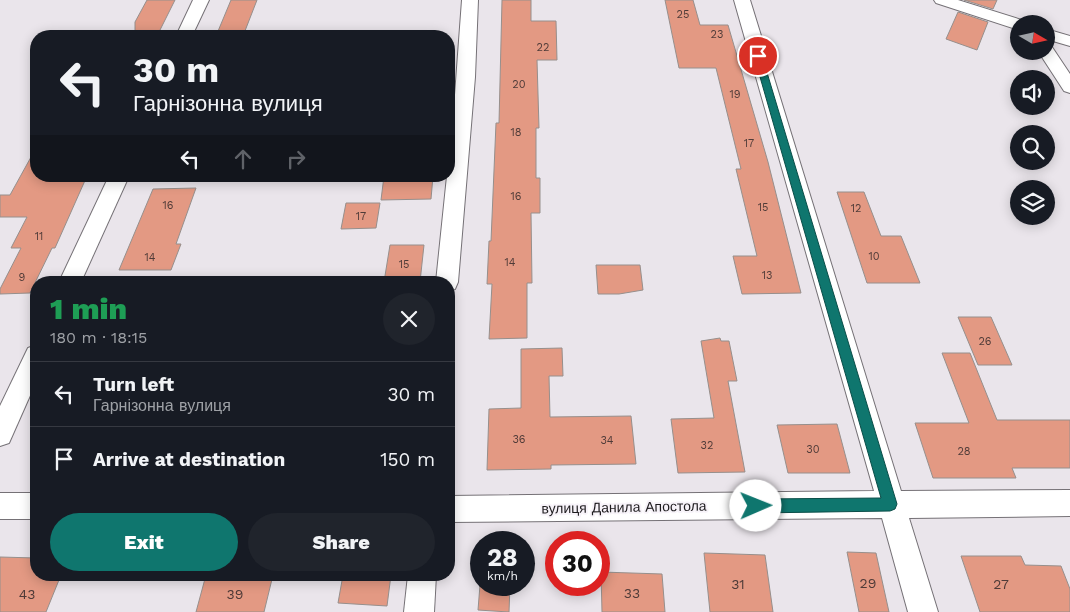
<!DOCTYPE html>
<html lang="en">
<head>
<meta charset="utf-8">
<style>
	body { margin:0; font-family:"Work Sans",sans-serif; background:#20242c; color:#f1f3f6; height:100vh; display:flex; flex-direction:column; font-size:19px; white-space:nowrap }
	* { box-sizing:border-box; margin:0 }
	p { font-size:16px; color:#9ea1a6 }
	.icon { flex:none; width:28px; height:28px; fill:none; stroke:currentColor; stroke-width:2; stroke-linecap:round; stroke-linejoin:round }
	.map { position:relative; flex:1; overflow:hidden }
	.details { position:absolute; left:30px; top:276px; width:425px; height:305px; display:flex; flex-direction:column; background:#171b24; border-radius:20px; box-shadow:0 2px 12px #0003 }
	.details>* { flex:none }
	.guide { position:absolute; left:30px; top:30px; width:425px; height:152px; border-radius:20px; box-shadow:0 2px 12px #0003; background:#171b24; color:#f1f3f6; overflow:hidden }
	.needle { width:32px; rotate:99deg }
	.buttons { position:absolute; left:1010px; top:15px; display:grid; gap:10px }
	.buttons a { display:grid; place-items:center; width:45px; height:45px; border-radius:50%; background:#171b24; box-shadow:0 2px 12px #0003; font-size:25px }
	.speed { position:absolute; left:470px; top:531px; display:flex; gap:10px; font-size:25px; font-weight:700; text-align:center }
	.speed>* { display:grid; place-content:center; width:65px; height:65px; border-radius:50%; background:#171b24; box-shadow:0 2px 12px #0003; line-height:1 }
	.speed small { font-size:12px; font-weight:400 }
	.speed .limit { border:8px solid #d22; background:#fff; color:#111 }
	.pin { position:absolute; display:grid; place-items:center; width:42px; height:42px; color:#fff; margin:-21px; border:2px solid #fff; border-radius:50%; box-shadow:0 1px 5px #0007 }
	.me { position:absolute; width:55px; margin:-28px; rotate:89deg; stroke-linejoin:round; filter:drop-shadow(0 0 4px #0008) }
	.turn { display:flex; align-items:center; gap:18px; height:105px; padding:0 20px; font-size:22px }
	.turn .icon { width:65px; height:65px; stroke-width:2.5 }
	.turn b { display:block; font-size:35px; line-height:42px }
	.lanes { display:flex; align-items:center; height:48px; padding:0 20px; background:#0003; justify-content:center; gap:25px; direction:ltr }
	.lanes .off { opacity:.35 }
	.round { display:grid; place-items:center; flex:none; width:52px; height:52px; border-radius:26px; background:#20242c }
	.headline { display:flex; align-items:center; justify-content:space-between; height:85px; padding:0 20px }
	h1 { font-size:30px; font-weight:800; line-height:38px; color:#1e9e55 }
	.primary-button { display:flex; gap:10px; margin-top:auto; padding:10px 20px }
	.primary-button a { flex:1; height:58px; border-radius:30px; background:#0f766e; color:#fff; font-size:20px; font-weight:800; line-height:58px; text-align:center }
	.primary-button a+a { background:#20242c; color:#f1f3f6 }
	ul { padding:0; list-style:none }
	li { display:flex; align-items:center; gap:15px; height:65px; padding:0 20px; border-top:1px solid #363941 }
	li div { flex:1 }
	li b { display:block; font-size:19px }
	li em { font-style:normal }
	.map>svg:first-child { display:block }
	.building { fill:#e39983; stroke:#968f8c }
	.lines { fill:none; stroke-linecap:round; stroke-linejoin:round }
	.street-casing { stroke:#757176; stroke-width:2 }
	.street { fill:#fff; fill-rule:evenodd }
	.route { fill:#0f766e; stroke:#0a4d48 }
	.labels { text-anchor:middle; stroke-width:4; stroke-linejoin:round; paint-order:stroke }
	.number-label { font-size:11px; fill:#4f3b38 }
	.street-label { font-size:14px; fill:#1e1c1f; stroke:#f7f3f9 }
	.near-number-label { font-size:14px; fill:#4f3b38 }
</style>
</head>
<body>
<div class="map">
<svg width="1070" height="612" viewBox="0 0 1070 612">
	<rect width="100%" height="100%" fill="#eae5eb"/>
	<!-- building -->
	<g class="building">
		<polygon points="147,0 175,0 157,36 135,36 135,22"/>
		<polygon points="231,0 257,0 243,36 216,36"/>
		<polygon points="502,0 531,0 531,21 556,21 557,60 537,60 539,128 536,128 536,178 540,178 540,213 531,213 532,283 527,283 527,338 489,339 492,284 487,284 489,241 491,241 496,123 499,123"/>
		<polygon points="665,0 693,0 700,25 728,25 768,162 801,293 742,294 733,256 757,256 736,169 741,169 716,68 679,68"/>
		<polygon points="964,0 997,0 993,9"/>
		<polygon points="958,12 988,22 977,50 946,39"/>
		<polygon points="36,148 36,176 87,176 55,248 52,248 30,293 0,294 0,289 21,248 11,248 27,217 0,217 0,195 10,195"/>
		<polygon points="384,176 433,176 431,199 381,200"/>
		<polygon points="196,188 176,244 181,244 171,270 119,270 153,189"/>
		<polygon points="837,192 864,192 881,236 901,236 920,283 867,283"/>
		<polygon points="346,203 380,203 376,228 341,229"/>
		<polygon points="390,245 424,245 420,282 384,282"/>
		<polygon points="596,265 640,265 643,290 619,294 598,294"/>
		<polygon points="958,317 991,317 1012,365 978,365"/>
		<polygon points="720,338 721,341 729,341 737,381 728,381 745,472 678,473 671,419 714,418 701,341"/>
		<polygon points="562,348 563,376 549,376 550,417 631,416 636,464 551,465 551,469 487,470 489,409 521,408 521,349"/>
		<polygon points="942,353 970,353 997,420 1070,420 1070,468 1012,468 1016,478 933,478 915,423 969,423"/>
		<polygon points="837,424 850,473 788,473 777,425"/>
		<polygon points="847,552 876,553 889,612 859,612"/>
		<polygon points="704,553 765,555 773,612 710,612"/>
		<polygon points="961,556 1021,556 1025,565 1061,566 1070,589 1070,612 980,612"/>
		<polygon points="0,557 36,558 36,575 61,575 46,612 0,612"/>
		<polygon points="601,572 662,574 665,612 602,612"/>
		<polygon points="206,575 273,575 264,612 196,612"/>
		<polygon points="343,575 391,575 387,606 338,603"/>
		<polygon points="480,585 510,585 509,612 478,610"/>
	</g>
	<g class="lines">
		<defs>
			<g id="street">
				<polygon points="193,0 209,0 192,36 176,36"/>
				<polygon points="462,0 478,0 475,77 458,282 455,289 449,291 449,282 436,282 447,176 449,176"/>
				<polygon points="734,0 750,0 901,491 1070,490 1070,516 909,518 938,612 908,612 882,518 449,522 449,496 874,491"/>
				<polygon points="934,0 958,0 1025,21 1026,24 1019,24 1019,30 936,3"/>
				<polygon points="1046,29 1070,36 1070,46 1046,39"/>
				<polygon points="1046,46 1052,47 1070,74 1070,93 1064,91 1038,51 1046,51"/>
				<polygon points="109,176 129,176 81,282 59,282"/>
				<polygon points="36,345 36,382 9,443 0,446 0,406 28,348"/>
				<rect x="0" y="493" width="36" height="26"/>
				<polygon points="408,575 436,575 434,612 404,612"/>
			</g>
		</defs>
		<!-- street casing -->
		<use href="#street" class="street-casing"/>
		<!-- street -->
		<use href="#street" class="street"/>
	</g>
	<!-- route -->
	<polygon class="route" points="758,53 762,56 897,504 895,509 890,511 756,513 751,511 749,506 751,501 756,499 881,498 754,56"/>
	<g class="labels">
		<!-- number labels -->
		<g class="number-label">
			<text x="683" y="18">25</text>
			<text x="717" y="38">23</text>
			<text x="543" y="51">22</text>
			<text x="519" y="88">20</text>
			<text x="735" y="98">19</text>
			<text x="516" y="136">18</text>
			<text x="749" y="147">17</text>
			<text x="516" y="200">16</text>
			<text x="168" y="209">16</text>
			<text x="763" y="211">15</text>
			<text x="856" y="212">12</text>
			<text x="361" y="220">17</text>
			<text x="39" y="240">11</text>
			<text x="874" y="260">10</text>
			<text x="150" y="261">14</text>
			<text x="510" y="266">14</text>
			<text x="404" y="268">15</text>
			<text x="767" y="279">13</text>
			<text x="22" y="281">9</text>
			<text x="985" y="345">26</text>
			<text x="519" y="443">36</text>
			<text x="607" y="444">34</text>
			<text x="707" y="449">32</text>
			<text x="813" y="453">30</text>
			<text x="964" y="455">28</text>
		</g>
		<!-- street labels -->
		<g class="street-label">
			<text transform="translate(624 507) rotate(-1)" y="5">вулиця Данила Апостола</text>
		</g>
		<!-- near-number labels -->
		<g class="near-number-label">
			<text x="868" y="588">29</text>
			<text x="738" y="589">31</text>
			<text x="1001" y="589">27</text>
			<text x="632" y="598">33</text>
			<text x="27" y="599">43</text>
			<text x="235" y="599">39</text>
		</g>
	</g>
</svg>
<div class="buttons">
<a><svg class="needle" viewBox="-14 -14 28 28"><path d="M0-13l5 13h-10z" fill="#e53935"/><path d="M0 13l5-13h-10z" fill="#9ea1a6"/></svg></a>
<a><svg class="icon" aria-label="sound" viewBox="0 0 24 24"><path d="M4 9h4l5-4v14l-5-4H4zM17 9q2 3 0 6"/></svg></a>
<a><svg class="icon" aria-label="search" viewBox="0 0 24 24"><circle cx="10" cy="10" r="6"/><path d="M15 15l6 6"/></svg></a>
<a><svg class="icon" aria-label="layers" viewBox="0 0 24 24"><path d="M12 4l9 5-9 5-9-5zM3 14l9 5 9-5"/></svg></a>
</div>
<div class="speed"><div>28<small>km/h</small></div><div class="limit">30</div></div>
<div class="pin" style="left:758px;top:56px;background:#d93025"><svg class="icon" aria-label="arrive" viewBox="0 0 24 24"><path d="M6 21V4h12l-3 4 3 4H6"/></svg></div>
<svg class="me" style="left:756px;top:506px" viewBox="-20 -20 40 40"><circle r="19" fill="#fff"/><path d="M0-13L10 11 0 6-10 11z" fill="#0f766e"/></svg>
<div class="guide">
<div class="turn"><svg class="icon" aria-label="left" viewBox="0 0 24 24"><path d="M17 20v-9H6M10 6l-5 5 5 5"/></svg><div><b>30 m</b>Гарнізонна вулиця</div></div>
<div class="lanes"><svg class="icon" aria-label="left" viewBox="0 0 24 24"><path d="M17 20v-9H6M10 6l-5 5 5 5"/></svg><svg class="icon off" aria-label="ahead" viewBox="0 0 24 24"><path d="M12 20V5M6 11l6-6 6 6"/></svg><svg class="icon off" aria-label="right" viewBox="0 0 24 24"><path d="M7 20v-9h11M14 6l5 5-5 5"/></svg></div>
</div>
<section class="details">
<div class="headline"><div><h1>1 min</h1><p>180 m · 18:15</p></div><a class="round"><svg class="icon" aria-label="close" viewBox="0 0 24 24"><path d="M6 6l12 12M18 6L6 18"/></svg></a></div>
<ul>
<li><svg class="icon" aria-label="left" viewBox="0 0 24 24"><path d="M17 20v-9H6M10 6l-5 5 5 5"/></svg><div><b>Turn left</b><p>Гарнізонна вулиця</p></div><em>30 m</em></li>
<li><svg class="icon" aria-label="arrive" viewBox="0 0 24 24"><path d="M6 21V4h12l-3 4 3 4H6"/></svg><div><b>Arrive at destination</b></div><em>150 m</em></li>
</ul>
<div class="primary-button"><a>Exit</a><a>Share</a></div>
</section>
</div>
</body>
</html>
